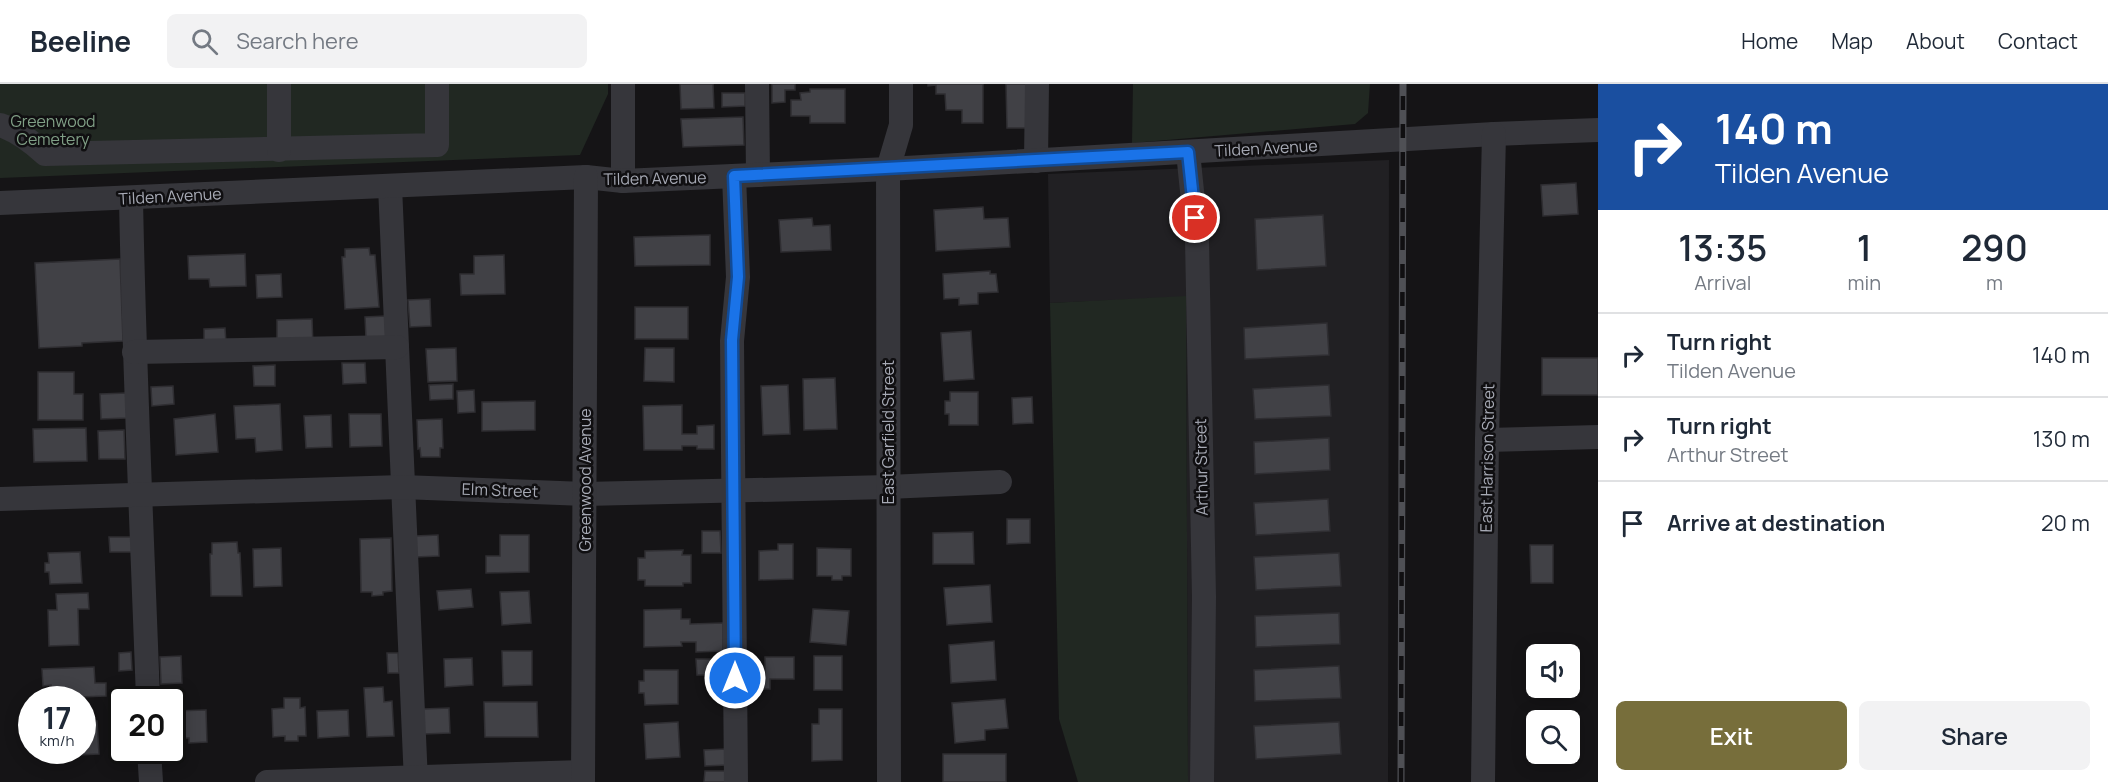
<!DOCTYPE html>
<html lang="en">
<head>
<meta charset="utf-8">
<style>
	body { margin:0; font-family:Manrope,sans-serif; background:#f2f2f3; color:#1f2937; height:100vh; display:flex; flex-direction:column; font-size:22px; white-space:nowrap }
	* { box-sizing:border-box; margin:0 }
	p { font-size:20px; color:#747a83 }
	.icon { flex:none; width:33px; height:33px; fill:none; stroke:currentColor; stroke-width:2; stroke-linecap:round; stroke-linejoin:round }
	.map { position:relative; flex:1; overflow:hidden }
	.side { display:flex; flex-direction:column; background:#fff; width:510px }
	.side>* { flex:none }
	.top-card { background:#1a4fa0; color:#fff; overflow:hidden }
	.buttons { position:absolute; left:1526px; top:560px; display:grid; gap:12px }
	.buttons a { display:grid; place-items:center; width:54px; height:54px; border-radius:9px; background:#fff; box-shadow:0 3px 15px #0003; font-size:30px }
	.speed { position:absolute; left:18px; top:602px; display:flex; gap:12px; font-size:30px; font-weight:700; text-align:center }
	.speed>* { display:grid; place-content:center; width:78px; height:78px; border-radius:50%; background:#fff; box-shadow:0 3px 15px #0003; line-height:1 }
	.speed small { font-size:15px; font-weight:400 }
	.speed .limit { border:3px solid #111; border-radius:9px; background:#fff; color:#111 }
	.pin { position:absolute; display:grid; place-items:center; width:51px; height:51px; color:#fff; margin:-26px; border:3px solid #fff; border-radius:50%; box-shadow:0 2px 6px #0007 }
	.me { position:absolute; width:66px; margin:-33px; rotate:0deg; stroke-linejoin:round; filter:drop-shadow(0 0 4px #0008) }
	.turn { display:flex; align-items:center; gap:21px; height:126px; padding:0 18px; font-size:27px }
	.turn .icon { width:78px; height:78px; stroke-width:2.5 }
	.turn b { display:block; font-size:42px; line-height:51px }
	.eta { display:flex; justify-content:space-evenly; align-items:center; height:102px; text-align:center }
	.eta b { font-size:36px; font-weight:600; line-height:42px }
	.action { display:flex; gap:12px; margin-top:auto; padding:12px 18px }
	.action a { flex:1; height:69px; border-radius:9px; background:#776e3b; color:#fff; font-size:24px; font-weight:600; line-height:69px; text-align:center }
	.action a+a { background:#f2f2f3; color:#1f2937 }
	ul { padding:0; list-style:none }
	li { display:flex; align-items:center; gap:18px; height:84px; padding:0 18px; border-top:2px solid #e0e1e3 }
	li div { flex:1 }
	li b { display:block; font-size:22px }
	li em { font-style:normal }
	header { display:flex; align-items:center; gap:36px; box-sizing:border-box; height:84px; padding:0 30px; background:#fff; border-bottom:2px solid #e0e1e3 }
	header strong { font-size:28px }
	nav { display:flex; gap:33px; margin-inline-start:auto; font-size:21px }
	.search { width:420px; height:54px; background:#f2f2f3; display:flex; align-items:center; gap:15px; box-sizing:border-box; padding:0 21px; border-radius:9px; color:#747a83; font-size:22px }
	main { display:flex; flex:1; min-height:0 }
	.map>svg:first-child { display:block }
	.built { fill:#212023 }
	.green { fill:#212822 }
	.building { fill:#414146; stroke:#2f2e32; stroke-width:1.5 }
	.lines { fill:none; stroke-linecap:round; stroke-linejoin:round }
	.minor { stroke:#36363b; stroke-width:24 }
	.rail-casing { stroke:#4f5055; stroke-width:7 }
	.rail { stroke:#100f11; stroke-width:4.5; stroke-dasharray:14; stroke-linecap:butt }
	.route-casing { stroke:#114b97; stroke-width:15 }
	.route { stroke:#1a73e8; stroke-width:10 }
	.labels { text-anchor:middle; stroke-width:5; stroke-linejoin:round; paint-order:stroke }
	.park-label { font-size:16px; fill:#809f86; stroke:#100f11 }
	.street-label { font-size:16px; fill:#a7aab5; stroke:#100f11 }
</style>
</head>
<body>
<header>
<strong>Beeline</strong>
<div class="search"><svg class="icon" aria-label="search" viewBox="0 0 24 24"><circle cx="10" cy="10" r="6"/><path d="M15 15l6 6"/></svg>Search here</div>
<nav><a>Home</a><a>Map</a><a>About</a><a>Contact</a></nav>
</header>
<main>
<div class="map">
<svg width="1598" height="698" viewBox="0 0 1598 698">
	<rect width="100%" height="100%" fill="#151416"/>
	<!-- built -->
	<polygon class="built" points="1389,76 1388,698 1188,698 1186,213 1050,219 1048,90"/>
	<!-- green -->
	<g class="green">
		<polygon points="0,0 608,0 608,10 580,71 0,94"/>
		<polygon points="1133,0 1370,0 1368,29 1355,40 1132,59"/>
		<polygon points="1186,212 1188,698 1078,698 1059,635 1050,219"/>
	</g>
	<!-- building -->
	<g class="building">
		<polygon points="680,0 713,0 714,24 681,25"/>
		<polygon points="772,0 795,0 795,6 785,6 785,18 772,19"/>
		<polygon points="928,0 983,0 983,39 962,39 962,26 946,26 945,10 936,10 936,1 928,2"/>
		<polygon points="1006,0 1032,0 1033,44 1007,44"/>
		<polygon points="810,5 845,5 845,39 810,39 810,32 791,32 791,16 801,16 800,9 810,8"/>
		<polygon points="722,9 745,9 745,22 722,23"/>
		<polygon points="743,33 744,61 683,63 681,35"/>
		<polygon points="1576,99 1578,130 1543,132 1541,101"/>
		<polygon points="983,123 984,135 1008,134 1010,163 936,167 934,126"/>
		<polygon points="1323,131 1326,182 1257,186 1255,135"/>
		<polygon points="812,134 813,142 830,141 831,166 781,168 779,136"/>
		<polygon points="710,151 710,181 635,182 634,153"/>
		<polygon points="369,164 370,171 375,171 379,223 345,225 342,173 345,173 345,165"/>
		<polygon points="245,170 246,202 210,203 209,195 189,195 188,172"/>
		<polygon points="504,171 505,210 461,211 460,190 474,190 474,172"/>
		<polygon points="120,175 123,257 82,259 82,262 39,264 35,179"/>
		<polygon points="990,187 990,190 996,190 998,208 978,209 978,220 959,221 959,214 944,215 943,190"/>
		<polygon points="281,190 282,213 257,214 256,191"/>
		<polygon points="430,215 431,242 410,243 408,216"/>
		<rect x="635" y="223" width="53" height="32"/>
		<polygon points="385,232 386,254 366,255 365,233"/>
		<polygon points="312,235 313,262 277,263 277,236"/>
		<polygon points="1327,239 1329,271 1245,275 1244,244"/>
		<polygon points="225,244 226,259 204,260 204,245"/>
		<polygon points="971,247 974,295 944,297 941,249"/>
		<polygon points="456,264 457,297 428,298 426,265"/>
		<polygon points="645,264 674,264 674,298 644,297"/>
		<rect x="1542" y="274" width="56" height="37"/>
		<polygon points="342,279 365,279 366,299 343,300"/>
		<polygon points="275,281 275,302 254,302 253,282"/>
		<polygon points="38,288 74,288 74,310 83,310 83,336 38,336"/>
		<polygon points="835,294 837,345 804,346 803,295"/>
		<polygon points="453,300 453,315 430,316 429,301"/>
		<polygon points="788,301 790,350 763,351 761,302"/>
		<polygon points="1329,301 1331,332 1255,335 1253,305"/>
		<polygon points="173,302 174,320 152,322 151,303"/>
		<polygon points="474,306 475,328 458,329 457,307"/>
		<polygon points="950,308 978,308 978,341 949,341 949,330 945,330 945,317 950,317"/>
		<polygon points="126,309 127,334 101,335 100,310"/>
		<polygon points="1032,313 1033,339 1013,340 1012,314"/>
		<polygon points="535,317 535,346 482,347 482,318"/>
		<polygon points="280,320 282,366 256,368 255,354 236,355 234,322"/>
		<polygon points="682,321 682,350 697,350 697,342 714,341 714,365 697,365 697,362 682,362 682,366 644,366 643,322"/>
		<polygon points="215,330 218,368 176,371 174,335"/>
		<polygon points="349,330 381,330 382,362 350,363"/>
		<polygon points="331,331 332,363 306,364 304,332"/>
		<polygon points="442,335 443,364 440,364 440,373 421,373 420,364 418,365 417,336"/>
		<polygon points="86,344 87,377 34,378 33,345"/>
		<polygon points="124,346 125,375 99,375 98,347"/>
		<polygon points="1329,354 1330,386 1255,390 1254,358"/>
		<polygon points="1328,415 1330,447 1256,451 1254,419"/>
		<polygon points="1007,435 1030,435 1030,459 1007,460"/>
		<polygon points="702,447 720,447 721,469 702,469"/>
		<polygon points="973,448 974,480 933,480 933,449"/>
		<polygon points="438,451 439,472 416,473 415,452"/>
		<polygon points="500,451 529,451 529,488 486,489 486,472 500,472"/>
		<polygon points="109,453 133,453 133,468 110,468"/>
		<polygon points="391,454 392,507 383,508 383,511 372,512 372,508 361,508 360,455"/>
		<polygon points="237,458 238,469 240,469 242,512 211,512 210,470 212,470 212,459"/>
		<polygon points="778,460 793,460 793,495 759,496 759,467 778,466"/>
		<polygon points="1530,461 1553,461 1553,499 1531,499"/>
		<polygon points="281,464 282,502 254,503 253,465"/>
		<polygon points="817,464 851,465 851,492 842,492 842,496 832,496 832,492 817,492"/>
		<polygon points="683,466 682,471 691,471 691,499 683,499 683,502 645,502 645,496 638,496 638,474 645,474 645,467"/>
		<polygon points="80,468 82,499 50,500 49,488 45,488 45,479 49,479 48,469"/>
		<polygon points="1339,469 1341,502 1256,506 1254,473"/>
		<polygon points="990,501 992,538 947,541 944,504"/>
		<polygon points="471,505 473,523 439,526 437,507"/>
		<polygon points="529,507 531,539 502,541 500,508"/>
		<polygon points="88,509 89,525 78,525 79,561 49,562 48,526 57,526 56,510"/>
		<polygon points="681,525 681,535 690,535 690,540 723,539 723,567 696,568 696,558 681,558 682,562 644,563 644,526"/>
		<polygon points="813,525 849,527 846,561 810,558"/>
		<polygon points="1339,529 1340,560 1256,563 1255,532"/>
		<polygon points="994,557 996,596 951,599 949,561"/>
		<polygon points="502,567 532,567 532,601 503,602"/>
		<polygon points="131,568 132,586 119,587 119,569"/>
		<polygon points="387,569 398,569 399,589 388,589"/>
		<polygon points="181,572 182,599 161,600 160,573"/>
		<rect x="814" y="572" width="28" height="34"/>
		<polygon points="765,573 794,573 794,595 770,595 770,605 752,605 752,591 765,591"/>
		<polygon points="472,574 473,601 445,603 444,575"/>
		<polygon points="696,575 721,575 721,591 697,591"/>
		<polygon points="1339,582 1341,614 1255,617 1254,586"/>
		<polygon points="94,583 95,599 106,599 106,612 52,614 51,601 43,602 42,585"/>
		<polygon points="644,586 678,586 678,620 645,621 644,609 639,609 639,597 644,597"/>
		<polygon points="383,603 384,618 392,617 394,652 367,653 364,604"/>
		<polygon points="284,614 300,614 300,624 305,623 306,652 298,652 298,657 285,657 285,652 273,653 272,625 284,624"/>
		<polygon points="1005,615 1008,644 985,646 985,656 955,659 952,619"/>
		<polygon points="484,618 537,618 538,653 485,653"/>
		<polygon points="449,624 450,649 424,650 423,625"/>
		<polygon points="819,625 842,625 842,676 812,677 812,640 819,640"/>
		<polygon points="206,626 207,658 189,659 189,654 172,654 172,627"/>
		<polygon points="348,626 349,652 318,654 317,627"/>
		<polygon points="82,637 97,637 99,670 54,672 53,666 82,666"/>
		<polygon points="678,638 680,673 646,675 644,640"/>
		<polygon points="1339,638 1341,670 1256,675 1254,642"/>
		<polygon points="726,665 727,681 705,682 704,666"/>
		<rect x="943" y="670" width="63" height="28"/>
		<polygon points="705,687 727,687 727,698 704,698"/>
	</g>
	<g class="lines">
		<!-- minor -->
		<g class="minor">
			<polyline points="757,0 758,91"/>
			<path d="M0,41c18,6 31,16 45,29l392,-9v-61"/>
			<polyline points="279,66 279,0"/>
			<polyline points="1188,68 1197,156 1204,513 1202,698"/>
			<polyline points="1036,77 1037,0"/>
			<polyline points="734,92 738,193 732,257 736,698"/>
			<polyline points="623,97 623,0"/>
			<polyline points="390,102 416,698"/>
			<path d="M131,114c3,167 11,334 17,501"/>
			<polyline points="0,119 586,93 623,97 888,85 1494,50 1598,46"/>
			<polyline points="134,268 397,263"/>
			<polyline points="1487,356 1598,353"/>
			<polyline points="0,415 402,403 585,410 888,403 1000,398"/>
			<polyline points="149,666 151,698"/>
			<polyline points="267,698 583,688"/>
			<polyline points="583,698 586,93"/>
			<polyline points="889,698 888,85 901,41 901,0"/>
			<polyline points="1483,698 1487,356 1494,50"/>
		</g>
		<defs>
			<polyline id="rail" points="1401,698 1403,0"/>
		</defs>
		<!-- rail casing -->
		<use href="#rail" class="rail-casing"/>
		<!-- rail -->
		<use href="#rail" class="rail"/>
	</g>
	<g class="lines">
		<defs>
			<polyline id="route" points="735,594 732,256 738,193 734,92 1188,68 1195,134"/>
		</defs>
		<!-- route casing -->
		<use href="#route" class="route-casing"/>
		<!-- route -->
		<use href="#route" class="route"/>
	</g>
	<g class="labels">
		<!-- park labels -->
		<g class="park-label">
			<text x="53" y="43">Greenwood<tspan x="53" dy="18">Cemetery</tspan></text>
		</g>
		<!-- street labels -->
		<g class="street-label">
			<text transform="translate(1266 64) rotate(-3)" y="6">Tilden Avenue</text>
			<text transform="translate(655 94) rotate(-1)" y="6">Tilden Avenue</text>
			<text transform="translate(170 112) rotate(-3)" y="6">Tilden Avenue</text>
			<text transform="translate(888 348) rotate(-90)" y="6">East Garfield Street</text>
			<text transform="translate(1487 374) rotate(-89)" y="6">East Harrison Street</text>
			<text transform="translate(1201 383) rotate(-91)" y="6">Arthur Street</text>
			<text transform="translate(585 396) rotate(-90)" y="6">Greenwood Avenue</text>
			<text transform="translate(500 406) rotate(2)" y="6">Elm Street</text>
		</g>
	</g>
</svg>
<div class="buttons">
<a><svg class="icon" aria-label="sound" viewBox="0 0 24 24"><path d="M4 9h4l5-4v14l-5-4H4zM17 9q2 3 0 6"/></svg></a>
<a><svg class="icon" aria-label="search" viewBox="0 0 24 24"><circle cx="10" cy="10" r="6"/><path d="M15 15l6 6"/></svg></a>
</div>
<div class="speed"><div>17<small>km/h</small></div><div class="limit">20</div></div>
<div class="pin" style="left:1195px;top:134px;background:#d93025"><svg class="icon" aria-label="arrive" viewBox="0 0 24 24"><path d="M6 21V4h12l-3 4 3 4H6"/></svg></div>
<svg class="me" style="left:735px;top:594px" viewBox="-20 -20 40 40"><circle r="17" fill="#1a73e8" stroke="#fff" stroke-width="3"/><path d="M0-11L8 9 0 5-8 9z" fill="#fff"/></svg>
</div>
<section class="side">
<div class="top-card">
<div class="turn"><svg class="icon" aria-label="right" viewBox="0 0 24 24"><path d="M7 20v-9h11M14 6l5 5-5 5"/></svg><div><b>140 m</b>Tilden Avenue</div></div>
</div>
<div class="eta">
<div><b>13:35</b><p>Arrival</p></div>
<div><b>1</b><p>min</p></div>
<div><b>290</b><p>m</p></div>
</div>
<ul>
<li><svg class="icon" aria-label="right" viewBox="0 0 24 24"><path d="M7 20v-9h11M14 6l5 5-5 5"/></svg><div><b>Turn right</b><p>Tilden Avenue</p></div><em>140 m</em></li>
<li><svg class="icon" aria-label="right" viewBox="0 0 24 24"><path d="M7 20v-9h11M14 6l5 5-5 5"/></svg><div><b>Turn right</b><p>Arthur Street</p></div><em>130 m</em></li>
<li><svg class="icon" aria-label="arrive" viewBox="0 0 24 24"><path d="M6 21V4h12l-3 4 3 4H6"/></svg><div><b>Arrive at destination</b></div><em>20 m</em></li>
</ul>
<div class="action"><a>Exit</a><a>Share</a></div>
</section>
</main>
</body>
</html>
